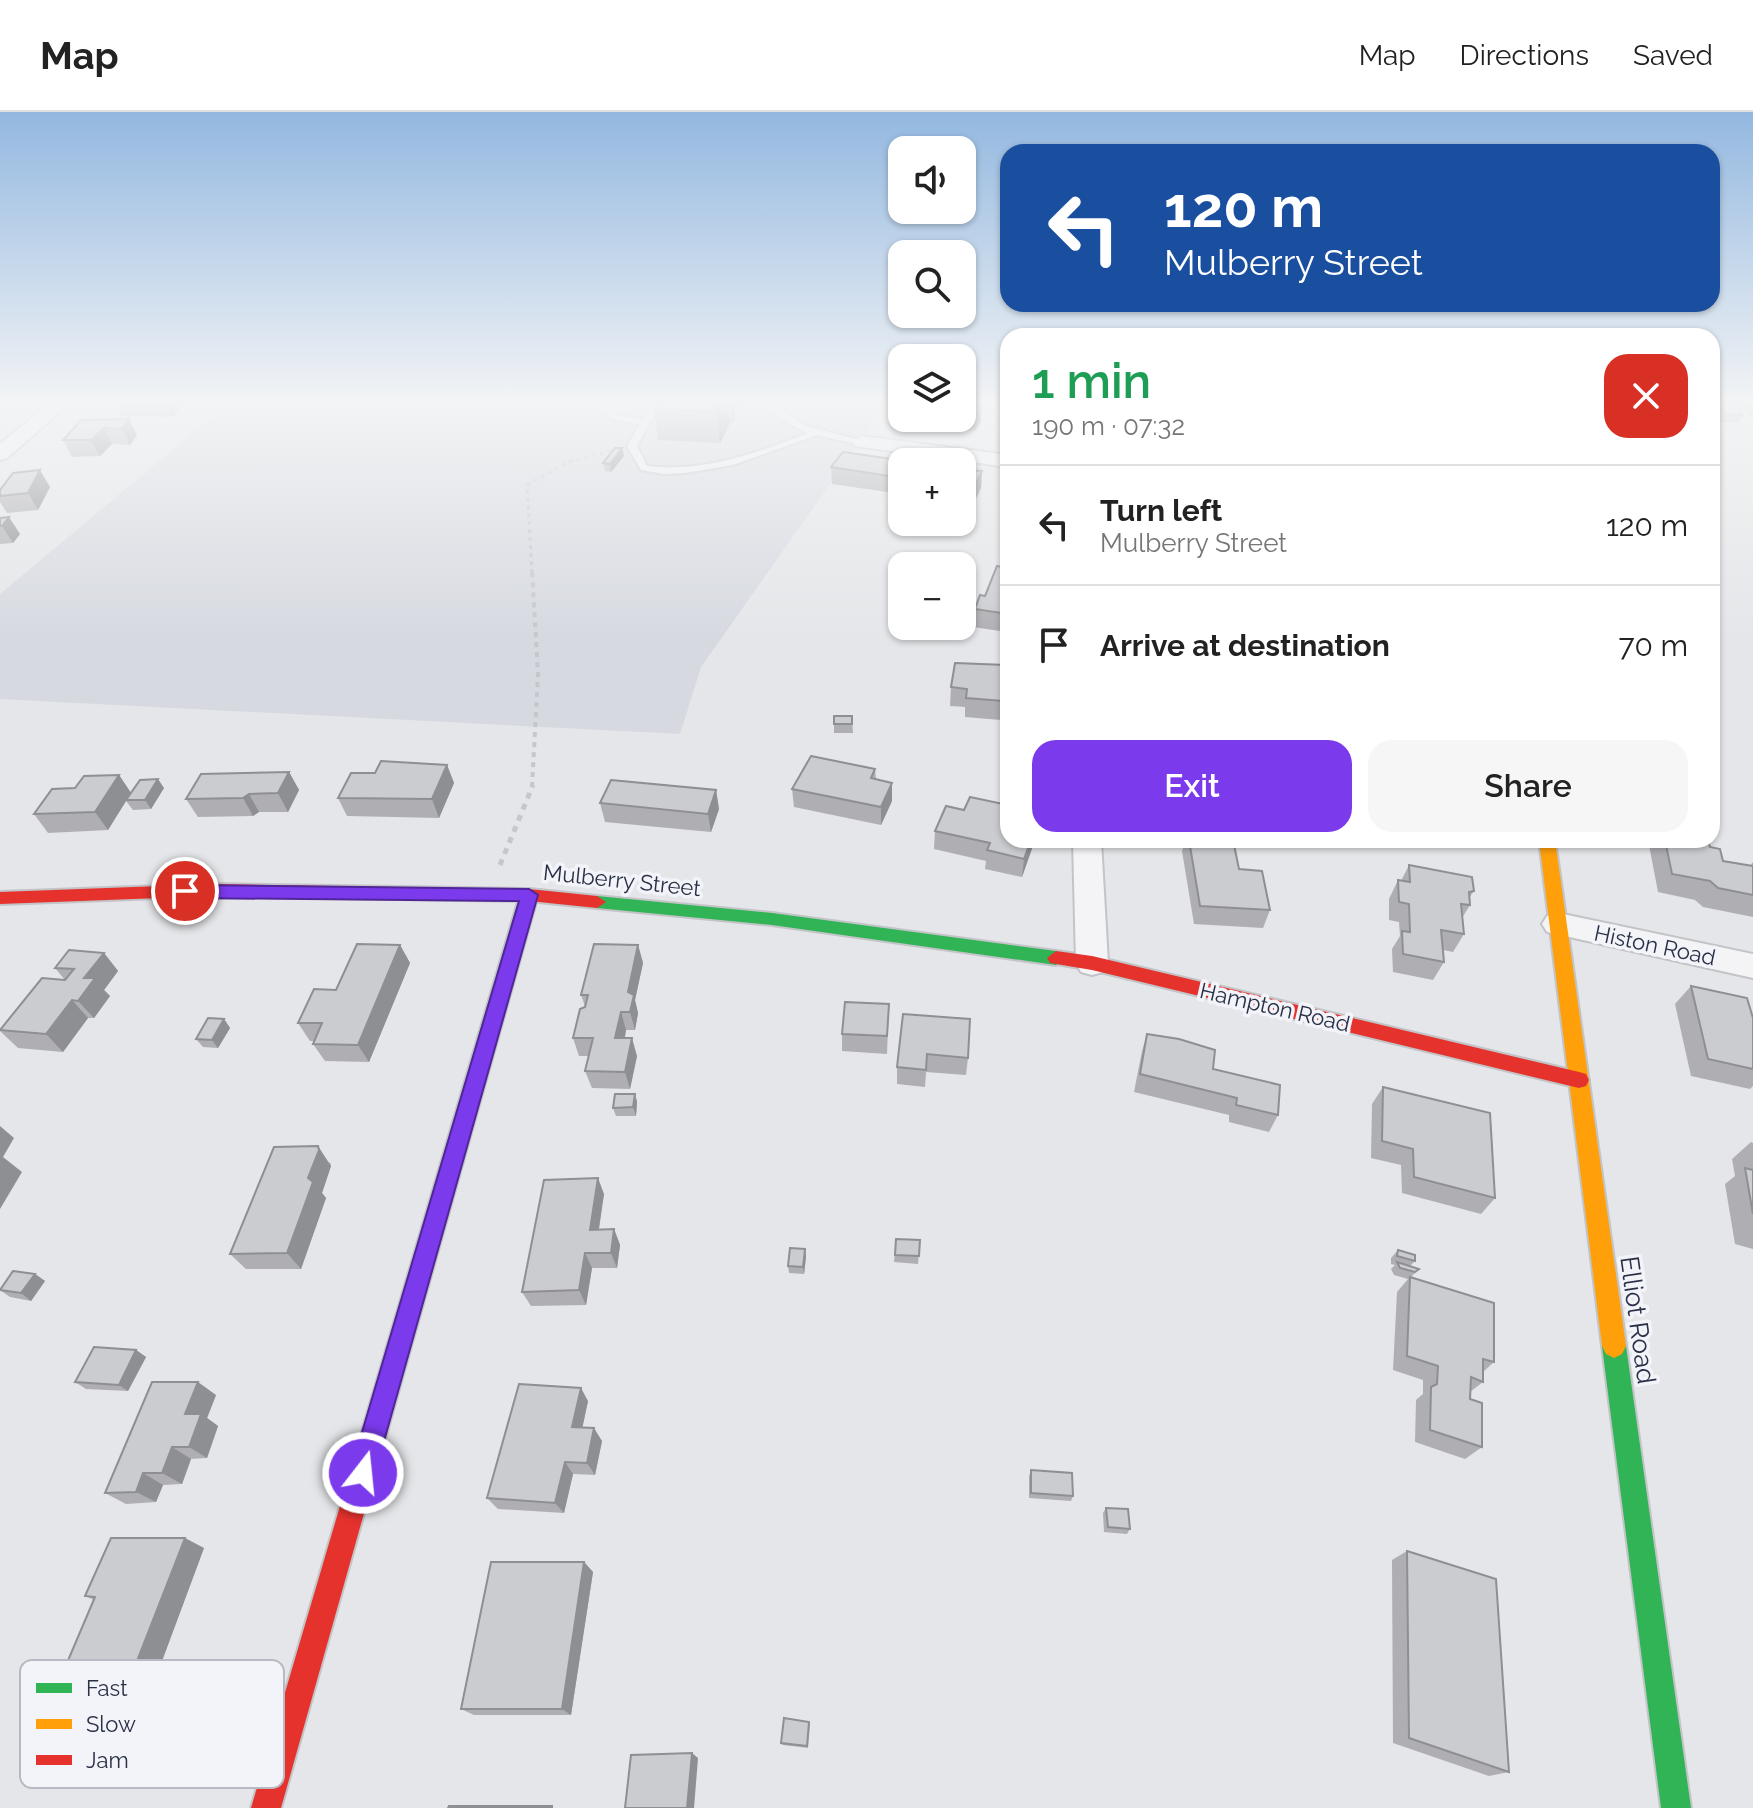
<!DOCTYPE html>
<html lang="en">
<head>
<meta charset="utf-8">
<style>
	body { margin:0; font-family:Raleway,sans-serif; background:#f6f6f6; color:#222; height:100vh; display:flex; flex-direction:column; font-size:30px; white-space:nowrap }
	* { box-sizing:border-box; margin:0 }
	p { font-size:26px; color:#767676 }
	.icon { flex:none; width:44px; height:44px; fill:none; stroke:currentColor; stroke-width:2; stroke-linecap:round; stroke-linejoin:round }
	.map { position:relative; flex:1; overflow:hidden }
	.panel { position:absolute; left:1000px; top:216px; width:720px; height:520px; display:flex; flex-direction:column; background:#fff; border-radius:24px; box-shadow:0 2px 6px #0004 }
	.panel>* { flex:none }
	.hud { position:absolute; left:1000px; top:32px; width:720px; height:168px; border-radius:24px; box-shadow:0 2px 6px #0004; background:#1a4fa0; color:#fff; overflow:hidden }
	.controls { position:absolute; left:888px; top:24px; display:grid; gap:16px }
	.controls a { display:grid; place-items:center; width:88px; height:88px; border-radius:16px; background:#fff; box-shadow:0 2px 6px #0004; font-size:40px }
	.pin { position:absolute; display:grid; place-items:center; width:68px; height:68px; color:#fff; margin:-34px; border:4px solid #fff; border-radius:50%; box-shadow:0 2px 8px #0007 }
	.me { position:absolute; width:88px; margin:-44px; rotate:16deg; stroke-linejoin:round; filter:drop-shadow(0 0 6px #0008) }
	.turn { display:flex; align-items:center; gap:28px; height:168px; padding:0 32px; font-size:36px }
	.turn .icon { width:104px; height:104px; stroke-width:2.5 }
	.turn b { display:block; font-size:56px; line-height:68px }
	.round { display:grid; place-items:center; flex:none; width:84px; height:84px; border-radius:24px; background:#f6f6f6 }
	.head { display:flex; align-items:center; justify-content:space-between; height:136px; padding:0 32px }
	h1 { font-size:48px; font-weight:600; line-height:60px; color:#1e9e55 }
	.primary-button { display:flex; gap:16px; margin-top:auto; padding:16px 32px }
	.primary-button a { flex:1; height:92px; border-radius:24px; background:#7c3aed; color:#fff; font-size:32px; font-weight:600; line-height:92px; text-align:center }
	.primary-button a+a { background:#f6f6f6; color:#222 }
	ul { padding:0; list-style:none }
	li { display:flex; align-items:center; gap:24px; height:120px; padding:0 32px; border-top:2px solid #e0e0e0 }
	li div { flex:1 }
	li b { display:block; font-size:30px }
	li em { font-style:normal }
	header { display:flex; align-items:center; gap:48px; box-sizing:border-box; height:112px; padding:0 40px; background:#fff; border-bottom:2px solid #e0e0e0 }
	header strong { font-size:38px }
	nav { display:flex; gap:44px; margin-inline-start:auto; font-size:28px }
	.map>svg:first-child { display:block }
	.built { fill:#d6d9e0 }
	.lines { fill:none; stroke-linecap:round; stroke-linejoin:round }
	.lane-casing { stroke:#c3c4c7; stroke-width:4 }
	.street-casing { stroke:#c3c4c7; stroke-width:4 }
	.fast-casing { stroke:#c3c4c7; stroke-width:4 }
	.slow-casing { stroke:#c3c4c7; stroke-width:4 }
	.jam-casing { stroke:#c3c4c7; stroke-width:4 }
	.path-far2 { stroke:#c6c7cc; stroke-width:3; stroke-dasharray:4 4; stroke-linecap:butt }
	.path-far1 { stroke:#c6c7cc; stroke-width:4; stroke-dasharray:5 5; stroke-linecap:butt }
	.path { stroke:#c6c7cc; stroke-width:5; stroke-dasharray:6 6; stroke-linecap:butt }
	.lane { fill:#f4f4f6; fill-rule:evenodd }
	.street { fill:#f4f4f6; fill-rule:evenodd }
	.fast { fill:#30b455; fill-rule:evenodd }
	.slow { fill:#ff9f0a; fill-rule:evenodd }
	.jam { fill:#e5322d; fill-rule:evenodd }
	.wall { fill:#afafb3 }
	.shaded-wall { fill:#8e8f92 }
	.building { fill:#cbccd0; stroke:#8e8f92; stroke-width:2 }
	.route { fill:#7c3aed; stroke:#51269a; stroke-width:2 }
	.labels { text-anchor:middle; stroke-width:7; stroke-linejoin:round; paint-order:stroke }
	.street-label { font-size:22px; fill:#2a3045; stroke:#f3f4f9 }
	.near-street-label { font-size:26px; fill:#2a3045; stroke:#f3f4f9 }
	.key { fill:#f3f4f9; stroke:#b7b9c3; stroke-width:2 }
	.key-label { font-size:22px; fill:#2a3045 }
</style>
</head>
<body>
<header>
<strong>Map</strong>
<nav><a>Map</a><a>Directions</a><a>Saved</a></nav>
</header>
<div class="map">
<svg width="1753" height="1696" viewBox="0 0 1753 1696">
	<rect width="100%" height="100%" fill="#e5e6e9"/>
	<!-- built -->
	<polygon class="built" points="230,290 888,290 701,555 680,622 0,587 0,482"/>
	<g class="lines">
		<defs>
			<path id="lane" d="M598,290h8v5l14,9 23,3 10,-17h8l-24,44 10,20c56,7 110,-13 161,-33l-19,-9 -21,-15v-7h8v4l30,20 61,16 -5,3 -45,-10 -84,30 -48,8 -21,1 -23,-4 -14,-24 13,-22 -26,-4 -15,-10z"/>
			<g id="street">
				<polygon points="51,290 71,290 7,346 0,348 0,332"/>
				<polygon points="862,324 1008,343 1008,355 855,334 853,330"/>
				<polygon points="1073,728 1101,728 1108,851 1103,860 1092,863 1081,860 1076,851"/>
				<polygon points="1558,801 1753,842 1753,866 1547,820 1542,812 1547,804"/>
			</g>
			<g id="fast">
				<polygon points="529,777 538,783 410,1238 406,1246 398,1250 390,1246 386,1238 520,783"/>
				<polygon points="597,784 772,801 1056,839 1065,846 1056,853 772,813 597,796 588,790"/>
				<polygon points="1614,1222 1622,1226 1626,1234 1691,1696 1661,1696 1602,1234 1606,1226"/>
			</g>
			<polygon id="slow" points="1539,728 1555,728 1626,1234 1622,1242 1614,1246 1606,1242 1602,1234"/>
			<g id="jam">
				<polygon points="214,772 529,777 597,784 606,790 597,796 529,789 214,784 0,792 0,780"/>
				<polygon points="1056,839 1092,844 1579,960 1586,962 1589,968 1586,974 1579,976 1092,858 1050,851 1047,846"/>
				<polygon points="398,1226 406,1230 410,1238 281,1696 251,1696 386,1238 390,1230"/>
			</g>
		</defs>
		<!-- lane casing -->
		<use href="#lane" class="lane-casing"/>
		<!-- street casing -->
		<use href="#street" class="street-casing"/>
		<!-- fast casing -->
		<use href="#fast" class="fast-casing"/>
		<!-- slow casing -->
		<use href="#slow" class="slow-casing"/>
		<!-- jam casing -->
		<use href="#jam" class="jam-casing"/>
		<!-- path-far2 -->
		<polyline class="path-far2" points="532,461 527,373 568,350 614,338"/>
		<!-- path-far1 -->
		<polyline class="path-far1" points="532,675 538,563 532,459"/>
		<!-- path -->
		<polyline class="path" points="500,753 533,673"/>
		<!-- lane -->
		<use href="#lane" class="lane"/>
		<!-- street -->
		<use href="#street" class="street"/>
		<!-- fast -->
		<use href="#fast" class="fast"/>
		<!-- slow -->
		<use href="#slow" class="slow"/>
		<!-- jam -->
		<use href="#jam" class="jam"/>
	</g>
	<!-- wall -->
	<g class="wall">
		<polygon points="114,290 177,290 180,297 172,305 121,304"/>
		<polygon points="658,290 740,290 734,301 735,307 733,311 730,311 720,331 658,328 654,297"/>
		<polygon points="1740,290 1753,290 1753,304 1748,304"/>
		<polygon points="962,291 982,293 981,309 975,319 919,311 919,306 962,306"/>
		<polygon points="1716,291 1743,303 1739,311 1720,310 1712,299"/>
		<polygon points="129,307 137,323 130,333 112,332 100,344 72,345 63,328"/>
		<polygon points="622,336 624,344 611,360 605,359 603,351"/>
		<polygon points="906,349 894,381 832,372 831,355"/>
		<polygon points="962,358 982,359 981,376 974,390 962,388"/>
		<polygon points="50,375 38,398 7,401 0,390 0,378"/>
		<polygon points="900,393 900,402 898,407 889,406 889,397"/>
		<polygon points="0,406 20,422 13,431 0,432"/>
		<polygon points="1008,456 1008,517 1007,520 973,515 975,497"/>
		<polygon points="1006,553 1001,608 965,605 965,595 950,594 951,575"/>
		<polygon points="852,604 853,621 834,621 834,612"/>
		<polygon points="447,653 454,671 439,706 347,704 338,686"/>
		<polygon points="875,657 876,667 892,671 892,689 881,713 794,695 792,677"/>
		<polygon points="289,660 299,678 288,700 259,700 253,704 198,705 186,687"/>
		<polygon points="119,663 131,681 164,676 151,697 133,698 126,689 108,718 48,721 34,702 75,676"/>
		<polygon points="716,678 719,697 711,720 605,710 600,691"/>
		<polygon points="935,719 1035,728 1022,765 985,757 986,749 934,737"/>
		<polygon points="1186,728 1233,728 1239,757 1270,798 1263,816 1194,812 1182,739"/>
		<polygon points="1648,728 1708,728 1710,735 1723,749 1750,754 1753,750 1753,805 1703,795 1695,788 1658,780"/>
		<polygon points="1409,753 1474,779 1469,786 1470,793 1462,806 1464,822 1453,840 1443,838 1444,850 1433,868 1393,860 1392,837 1400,824 1399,810 1389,808 1389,787 1398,768 1401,769"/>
		<polygon points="400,833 410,851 369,950 325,949 313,932 314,929 310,929 298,911 336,878"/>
		<polygon points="638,833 643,851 635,888 638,901 635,918 626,918 625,926 637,944 630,977 592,976 585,959 589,944 579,944 573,926 585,894 581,883"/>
		<polygon points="104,841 118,859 104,878 110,884 94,906 88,906 63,940 18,936 0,919 65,868 55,856"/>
		<polygon points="1691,874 1753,906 1753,974 1750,977 1691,964 1675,892"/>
		<polygon points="889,892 887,942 842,939 842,922"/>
		<polygon points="903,902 968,946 966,963 926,960 925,975 897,972 897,955"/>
		<polygon points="224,907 230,916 218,936 203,935 196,927"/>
		<polygon points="1147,922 1213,957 1278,1003 1269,1020 1229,1010 1229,1003 1134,980 1142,939"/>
		<polygon points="1383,975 1495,1086 1481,1102 1402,1081 1401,1053 1371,1046 1372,992"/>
		<polygon points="635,982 637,990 636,1004 616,1004 613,996"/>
		<polygon points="1751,1030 1753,1031 1753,1137 1735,1132 1725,1072 1735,1064 1732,1047"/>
		<polygon points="330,1050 331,1054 322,1081 326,1086 301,1157 246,1157 230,1142"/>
		<polygon points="604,1082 599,1118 614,1117 620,1133 617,1156 592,1156 586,1193 531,1194 522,1180"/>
		<polygon points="896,1127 920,1128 918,1152 894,1150"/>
		<polygon points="805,1137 806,1145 804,1162 789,1161 788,1154"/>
		<polygon points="1398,1138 1415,1149 1410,1154 1419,1157 1411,1165 1494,1250 1483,1260 1483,1270 1470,1280 1470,1287 1482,1335 1465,1347 1415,1330 1416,1288 1423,1282 1423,1268 1393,1258 1397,1180 1408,1167 1394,1163 1391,1157 1395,1153 1391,1152 1391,1146"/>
		<polygon points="35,1162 45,1169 31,1189 10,1185 0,1178"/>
		<polygon points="136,1238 146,1245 128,1279 86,1277 75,1270"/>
		<polygon points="216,1283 207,1306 218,1314 207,1346 191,1347 182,1372 163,1373 156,1390 126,1392 105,1381"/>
		<polygon points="588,1289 582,1316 602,1329 595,1363 573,1362 564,1401 498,1397 487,1386"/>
		<polygon points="1031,1358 1073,1384 1071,1389 1029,1386 1029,1364"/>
		<polygon points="1106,1396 1130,1417 1127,1422 1104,1420 1103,1401"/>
		<polygon points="204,1436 143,1600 75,1599 49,1593 94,1488 85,1484"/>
		<polygon points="1407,1439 1509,1660 1489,1664 1393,1631 1392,1448"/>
		<polygon points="584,1450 593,1460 571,1603 474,1603 461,1597"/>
		<polygon points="809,1610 810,1612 808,1636 783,1633 781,1631"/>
	</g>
	<!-- shaded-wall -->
	<g class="shaded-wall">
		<polygon points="166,290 177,290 180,297 172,305"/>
		<polygon points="721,290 727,290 730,311 720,331 716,300"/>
		<polygon points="731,290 740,290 734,301 735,307 733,311"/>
		<polygon points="982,293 981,309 975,319 976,303"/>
		<polygon points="129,307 137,323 130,333 122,317"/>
		<polygon points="104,316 112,332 100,344 91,328"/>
		<polygon points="622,336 624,344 611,360 610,352"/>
		<polygon points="902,354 902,370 894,381 895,365"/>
		<polygon points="40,358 50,375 38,398 28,381"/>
		<polygon points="982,359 981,376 974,390 975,373"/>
		<polygon points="9,405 20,422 13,431 2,414"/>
		<polygon points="447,653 454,671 439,706 432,687"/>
		<polygon points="289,660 299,678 288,700 278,681"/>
		<polygon points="119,663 131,681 108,718 95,700"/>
		<polygon points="158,667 164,676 151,697 145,688"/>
		<polygon points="892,671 892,689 881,713 881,695"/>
		<polygon points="716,678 719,697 711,720 708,702"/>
		<polygon points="249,682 259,700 253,704 243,686"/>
		<polygon points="1031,728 1035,728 1022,765 1024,747"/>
		<polygon points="400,833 410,851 369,950 358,933"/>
		<polygon points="638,833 643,851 635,888 638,901 635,918 630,900 628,880"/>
		<polygon points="104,841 118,859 104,878 110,884 94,906 78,889 84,866"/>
		<polygon points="72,888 88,906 63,940 46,922"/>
		<polygon points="621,900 626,918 621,944 615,926"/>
		<polygon points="224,907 230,916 218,936 212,928"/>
		<polygon points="632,926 637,944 630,977 625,960"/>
		<polygon points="635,982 637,990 636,1004 633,995"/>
		<polygon points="0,1014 14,1026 3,1045 22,1060 0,1097"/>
		<polygon points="318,1034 331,1054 322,1081 326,1086 301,1157 287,1141"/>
		<polygon points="598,1066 604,1082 596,1134 590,1118"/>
		<polygon points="614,1117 620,1133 617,1156 611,1141"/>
		<polygon points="805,1137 806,1145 804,1162 803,1155"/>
		<polygon points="585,1141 592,1156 586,1193 579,1178"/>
		<polygon points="35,1162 45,1169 31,1189 21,1181"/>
		<polygon points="136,1238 146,1245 128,1279 119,1273"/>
		<polygon points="198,1270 216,1283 207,1306 218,1314 207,1346 189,1335 185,1302"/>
		<polygon points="581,1276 588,1289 580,1327 572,1315"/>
		<polygon points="594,1316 602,1329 595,1363 587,1351"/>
		<polygon points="172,1335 191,1347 182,1372 162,1361"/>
		<polygon points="565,1350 573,1362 564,1401 555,1391"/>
		<polygon points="143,1361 163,1373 156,1390 136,1380"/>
		<polygon points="185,1426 204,1436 143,1600 119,1595"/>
		<polygon points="584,1450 593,1460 571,1603 562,1597"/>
		<polygon points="692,1641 698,1646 694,1696 687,1696"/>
	</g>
	<!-- building -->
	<g class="building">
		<polygon points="658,290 721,290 716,300 654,297"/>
		<polygon points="962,291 982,293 976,303 962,301"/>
		<polygon points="1716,291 1736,293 1743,303 1724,302"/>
		<polygon points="129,307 122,317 104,316 91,328 63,328 81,308"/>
		<polygon points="615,336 622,336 610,352 603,351"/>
		<polygon points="843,340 906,349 902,350 902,354 895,365 831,355"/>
		<polygon points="40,358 28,381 0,384 0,378 13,361"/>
		<polygon points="962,358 982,359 975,373 962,372"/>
		<polygon points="892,392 900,393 898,399 889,397"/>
		<polygon points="9,405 2,414 0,414 0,406"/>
		<polygon points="997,454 1008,456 1008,502 975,497 980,483 985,484"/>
		<polygon points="955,551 1006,553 1003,589 966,586 967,577 951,575"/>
		<rect x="834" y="604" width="18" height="8"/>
		<polygon points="811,644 875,657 871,666 892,671 881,695 792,677"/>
		<polygon points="381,649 447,653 432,687 338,686 351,661 375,661"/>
		<polygon points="289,660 278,681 249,682 243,686 186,687 201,662"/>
		<polygon points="119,663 95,700 34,702 52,677 75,676 84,664"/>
		<polygon points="158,667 145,688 126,688 140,668"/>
		<polygon points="611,668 716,678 708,702 600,691"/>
		<polygon points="970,685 1008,693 1008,728 1031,728 1024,747 987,738 990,731 935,719 946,694 964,698"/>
		<polygon points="1189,728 1233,728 1239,757 1262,759 1270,798 1200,794"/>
		<polygon points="1665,728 1708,728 1710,735 1720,737 1723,749 1753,754 1753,783 1718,776 1710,769 1672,762"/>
		<polygon points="1409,753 1472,765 1474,779 1469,780 1470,793 1461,792 1464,822 1441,818 1444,850 1403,842 1402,819 1410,820 1409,792 1399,790 1398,768 1410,770"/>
		<polygon points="357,832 400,833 358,933 313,932 322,911 298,911 314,877 336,878"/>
		<polygon points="594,832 638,833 628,880 634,883 630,900 621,900 615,926 632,926 625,960 585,959 593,926 573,926 580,897 585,895 588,883 581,883"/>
		<polygon points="69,838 104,841 84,866 95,866 78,889 72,888 46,922 0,918 42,866 65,868 74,857 55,856"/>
		<polygon points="1691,874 1747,886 1753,906 1753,957 1708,947"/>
		<polygon points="845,890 889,892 887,924 842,922"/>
		<polygon points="903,902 970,907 968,946 927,942 926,958 897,955"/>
		<polygon points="208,906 224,907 212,928 196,927"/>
		<polygon points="1147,922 1179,927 1215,938 1213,957 1280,973 1278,1003 1236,993 1237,986 1140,962"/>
		<polygon points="1383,975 1490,1001 1495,1086 1414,1065 1413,1037 1382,1029"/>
		<polygon points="615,982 635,982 633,995 613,996"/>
		<polygon points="318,1034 319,1038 308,1066 313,1070 287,1141 230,1142 274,1035"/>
		<polygon points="1745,1056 1753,1058 1753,1102"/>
		<polygon points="598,1066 590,1118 614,1117 611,1141 585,1141 579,1178 522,1180 544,1068"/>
		<polygon points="896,1127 920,1128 919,1144 895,1143"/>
		<polygon points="790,1136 805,1137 803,1155 788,1154"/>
		<polygon points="1398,1138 1415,1143 1415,1149 1397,1144"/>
		<polygon points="1397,1150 1419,1157 1415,1160 1400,1156"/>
		<polygon points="13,1159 35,1162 21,1181 0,1178"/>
		<polygon points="1410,1165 1494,1191 1494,1250 1483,1247 1483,1270 1471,1265 1470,1287 1482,1291 1482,1335 1430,1318 1431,1275 1437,1272 1438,1254 1407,1244"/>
		<polygon points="94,1235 136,1238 119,1273 75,1270"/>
		<polygon points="152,1270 198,1270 185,1302 201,1302 189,1335 172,1335 162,1361 143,1361 136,1380 105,1381"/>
		<polygon points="519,1272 581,1276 572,1315 594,1316 587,1351 565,1350 555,1391 487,1386"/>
		<polygon points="1031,1358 1072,1361 1073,1384 1031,1381"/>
		<polygon points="1106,1396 1128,1397 1130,1417 1108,1415"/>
		<polygon points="111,1426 185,1426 119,1595 49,1593 95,1485 85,1484"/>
		<polygon points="1407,1439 1496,1467 1509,1660 1409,1626"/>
		<polygon points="491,1450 584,1450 562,1597 461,1597"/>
		<polygon points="784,1606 809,1610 807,1634 781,1631"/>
		<polygon points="692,1641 687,1696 625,1696 631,1643"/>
		<polygon points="449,1694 552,1694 552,1696 448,1696"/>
	</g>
	<!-- sky -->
	<linearGradient id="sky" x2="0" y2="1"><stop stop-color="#93b8e0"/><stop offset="0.55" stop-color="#f3f4f5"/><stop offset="1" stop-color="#f3f4f5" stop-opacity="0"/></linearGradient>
	<rect width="1753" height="527" fill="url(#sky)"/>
	<!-- route -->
	<polygon class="route" points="185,773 529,777 538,783 375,1361 372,1371 363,1374 353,1371 350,1361 519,789 185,786 177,779"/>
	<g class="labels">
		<!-- street labels -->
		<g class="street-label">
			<text transform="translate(622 768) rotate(6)" y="8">Mulberry Street</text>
			<text transform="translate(1655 833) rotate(12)" y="8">Histon Road</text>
			<text transform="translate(1275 895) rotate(13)" y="8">Hampton Road</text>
		</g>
		<!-- near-street labels -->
		<g class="near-street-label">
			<text transform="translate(1638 1208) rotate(82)" y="9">Elliot Road</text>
		</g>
	</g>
	<!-- legend -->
	<rect x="20" y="1548" width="264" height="128" rx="12" class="key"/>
	<rect x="36" y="1571" width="36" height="10" fill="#30b455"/>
	<rect x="36" y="1607" width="36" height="10" fill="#ff9f0a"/>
	<rect x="36" y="1643" width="36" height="10" fill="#e5322d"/>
	<g class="key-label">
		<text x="86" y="1584">Fast</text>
		<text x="86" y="1620">Slow</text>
		<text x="86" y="1656">Jam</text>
	</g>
</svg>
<div class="controls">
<a><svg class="icon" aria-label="sound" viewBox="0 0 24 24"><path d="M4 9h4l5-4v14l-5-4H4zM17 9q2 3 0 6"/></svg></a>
<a><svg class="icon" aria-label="search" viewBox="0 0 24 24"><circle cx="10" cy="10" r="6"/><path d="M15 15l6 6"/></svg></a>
<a><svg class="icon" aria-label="layers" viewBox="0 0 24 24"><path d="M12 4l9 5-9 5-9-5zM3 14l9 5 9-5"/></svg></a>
<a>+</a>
<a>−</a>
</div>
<div class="pin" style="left:185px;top:779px;background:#d93025"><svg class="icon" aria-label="arrive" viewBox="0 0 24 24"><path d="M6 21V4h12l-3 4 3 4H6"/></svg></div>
<svg class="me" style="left:363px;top:1361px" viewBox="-20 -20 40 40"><circle r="17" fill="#7c3aed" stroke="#fff" stroke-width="3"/><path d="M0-11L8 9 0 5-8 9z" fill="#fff"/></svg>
<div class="hud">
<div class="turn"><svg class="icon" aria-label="left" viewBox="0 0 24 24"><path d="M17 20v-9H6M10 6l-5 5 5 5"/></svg><div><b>120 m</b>Mulberry Street</div></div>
</div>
<section class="panel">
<div class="head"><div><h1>1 min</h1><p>190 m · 07:32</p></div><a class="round" style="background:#d93025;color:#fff"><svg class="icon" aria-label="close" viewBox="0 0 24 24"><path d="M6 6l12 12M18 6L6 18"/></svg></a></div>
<ul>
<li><svg class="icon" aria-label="left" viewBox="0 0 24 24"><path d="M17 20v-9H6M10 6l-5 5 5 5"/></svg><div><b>Turn left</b><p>Mulberry Street</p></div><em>120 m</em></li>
<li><svg class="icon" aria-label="arrive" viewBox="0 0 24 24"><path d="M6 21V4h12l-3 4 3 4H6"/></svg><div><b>Arrive at destination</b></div><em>70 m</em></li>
</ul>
<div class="primary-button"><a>Exit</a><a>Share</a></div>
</section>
</div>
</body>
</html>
